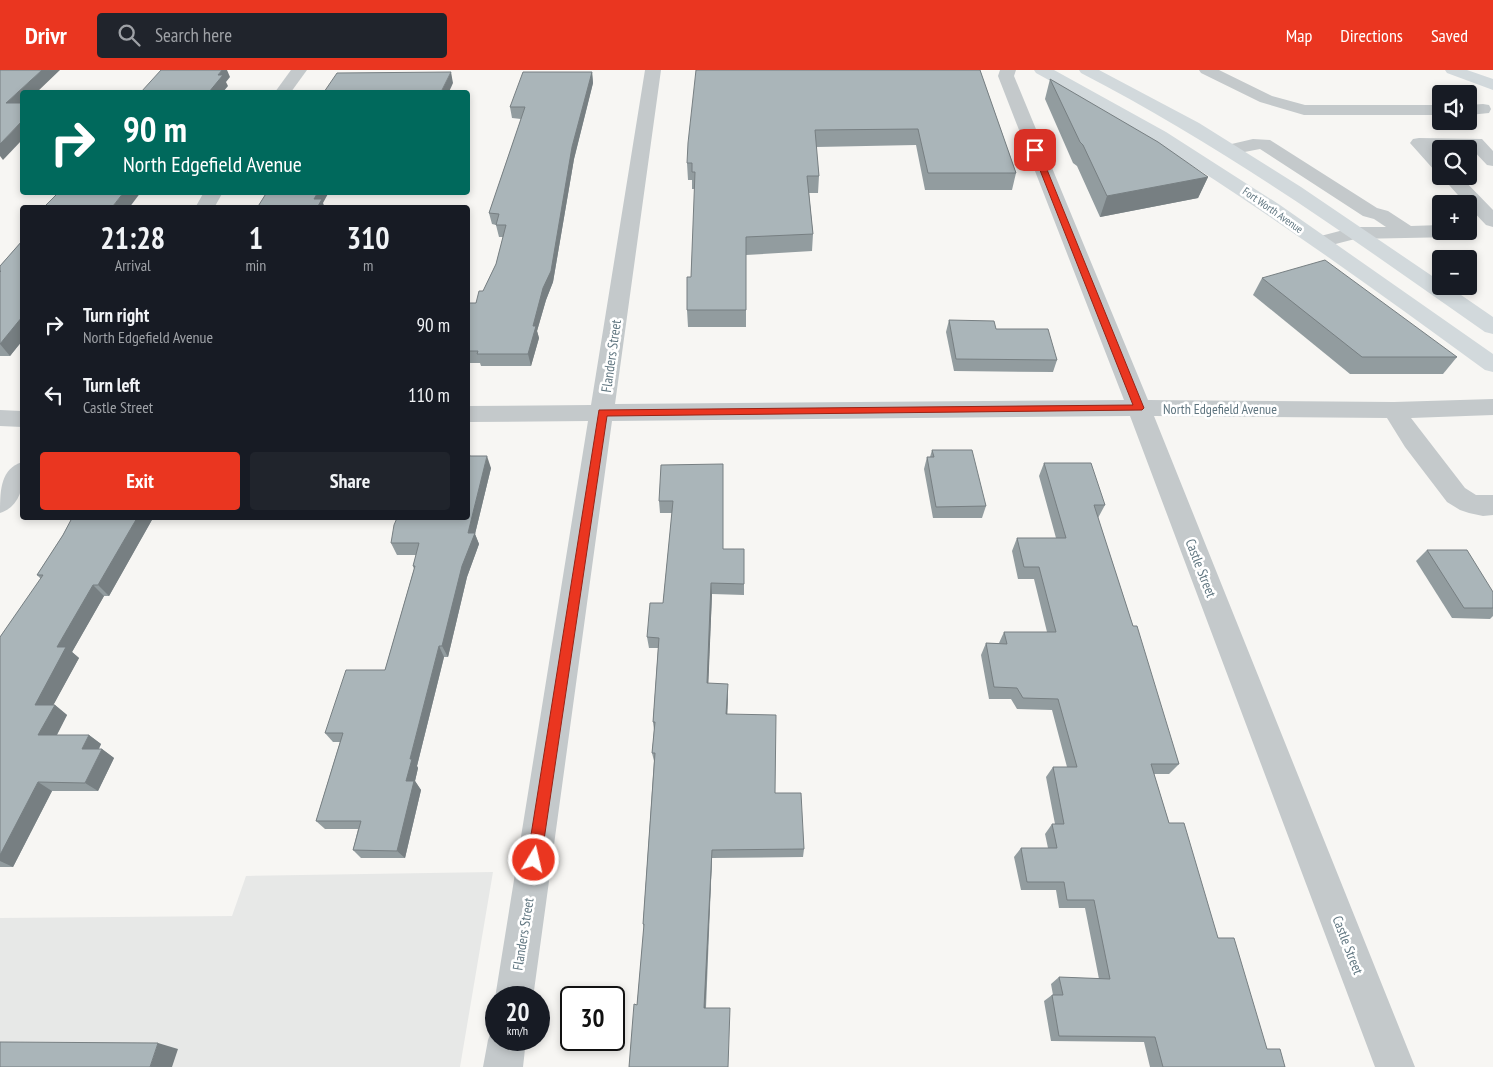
<!DOCTYPE html>
<html lang="en">
<head>
<meta charset="utf-8">
<style>
	body { margin:0; font-family:"PT Sans Narrow",sans-serif; background:#20242c; color:#f1f3f6; height:100vh; display:flex; flex-direction:column; font-size:19px; white-space:nowrap }
	* { box-sizing:border-box; margin:0 }
	p { font-size:16px; color:#9ea1a6 }
	.icon { flex:none; width:28px; height:28px; fill:none; stroke:currentColor; stroke-width:2; stroke-linecap:round; stroke-linejoin:round }
	.map { position:relative; flex:1; overflow:hidden }
	.side { position:absolute; left:20px; top:135px; width:450px; height:315px; display:flex; flex-direction:column; background:#171b24; border-radius:5px; box-shadow:0 2px 8px #0003 }
	.side>* { flex:none }
	.hud { position:absolute; left:20px; top:20px; width:450px; height:105px; border-radius:5px; box-shadow:0 2px 8px #0003; background:#00695c; color:#fff; overflow:hidden }
	.buttons { position:absolute; left:1432px; top:15px; display:grid; gap:10px }
	.buttons a { display:grid; place-items:center; width:45px; height:45px; border-radius:5px; background:#171b24; box-shadow:0 2px 8px #0003; font-size:25px }
	.speed { position:absolute; left:485px; top:916px; display:flex; gap:10px; font-size:25px; font-weight:700; text-align:center }
	.speed>* { display:grid; place-content:center; width:65px; height:65px; border-radius:50%; background:#171b24; box-shadow:0 2px 8px #0003; line-height:1 }
	.speed small { font-size:12px; font-weight:400 }
	.speed .limit { border:2px solid #111; border-radius:8px; background:#fff; color:#111 }
	.pin { position:absolute; display:grid; place-items:center; width:42px; height:42px; color:#fff; margin:-21px; border-radius:10px; box-shadow:0 2px 8px #0006 }
	.me { position:absolute; width:55px; margin:-28px; rotate:9deg; stroke-linejoin:round; filter:drop-shadow(0 0 4px #0008) }
	.turn { display:flex; align-items:center; gap:18px; height:105px; padding:0 20px; font-size:22px }
	.turn .icon { width:65px; height:65px; stroke-width:2.5 }
	.turn b { display:block; font-size:35px; line-height:42px }
	.eta { display:flex; justify-content:space-evenly; align-items:center; height:85px; text-align:center }
	.eta b { font-size:30px; font-weight:700; line-height:35px }
	.action { display:flex; gap:10px; margin-top:auto; padding:10px 20px }
	.action a { flex:1; height:58px; border-radius:5px; background:#ea3620; color:#fff; font-size:20px; font-weight:700; line-height:58px; text-align:center }
	.action a+a { background:#20242c; color:#f1f3f6 }
	ul { padding:0; list-style:none }
	li { display:flex; align-items:center; gap:15px; height:70px; padding:0 20px }
	li div { flex:1 }
	li b { display:block; font-size:19px }
	li em { font-style:normal }
	header { display:flex; align-items:center; gap:30px; box-sizing:border-box; height:70px; padding:0 25px; background:#ea3620; color:#fff }
	header strong { font-size:24px }
	nav { display:flex; gap:28px; margin-inline-start:auto; font-size:18px }
	.search { width:350px; height:45px; background:#20242c; display:flex; align-items:center; gap:12px; box-sizing:border-box; padding:0 18px; border-radius:5px; color:#9ea1a6; font-size:19px }
	.map>svg:first-child { display:block }
	.built { fill:#e7e8e7 }
	.lines { fill:none; stroke-linecap:round; stroke-linejoin:round }
	.minor { fill:#c4c9cb; fill-rule:evenodd }
	.major { fill:#d2d9dc; fill-rule:evenodd }
	.highway { fill:#d2d9dc; fill-rule:evenodd }
	.wall { fill:#929c9f }
	.shaded-wall { fill:#777f82 }
	.building { fill:#aab5b9; stroke:#777f82 }
	.route { fill:#ea3620; stroke:#982315 }
	.labels { text-anchor:middle; stroke-width:5; stroke-linejoin:round; paint-order:stroke }
	.far-street-label { font-size:11px; fill:#607680; stroke:#fff }
	.street-label { font-size:14px; fill:#607680; stroke:#fff }
</style>
</head>
<body>
<header>
<strong>Drivr</strong>
<div class="search"><svg class="icon" aria-label="search" viewBox="0 0 24 24"><circle cx="10" cy="10" r="6"/><path d="M15 15l6 6"/></svg>Search here</div>
<nav><a>Map</a><a>Directions</a><a>Saved</a></nav>
</header>
<div class="map">
<svg width="1493" height="997" viewBox="0 0 1493 997">
	<rect width="100%" height="100%" fill="#f7f6f3"/>
	<!-- built -->
	<polygon class="built" points="493,802 460,997 0,997 0,848 232,846 246,806"/>
	<g class="lines">
		<!-- minor -->
		<g class="minor">
			<polygon points="291,0 307,0 291,22 275,22"/>
			<polygon points="645,0 661,0 615,334 1124,330 998,6 1000,0 1016,0 1014,6 1148,330 1394,332 1493,329 1493,345 1411,348 1465,418 1476,425 1493,425 1493,445 1483,446 1469,443 1460,440 1447,432 1405,377 1387,348 1154,346 1415,997 1375,997 1130,346 612,351 533,928 496,928 496,931 495,928 588,351 468,352 468,336 591,335"/>
			<polygon points="1199,0 1219,0 1272,26 1305,35 1441,35 1441,45 1304,45 1260,32 1201,3"/>
			<polygon points="1483,34 1489,35 1491,39 1489,43 1469,45 1469,35"/>
			<polygon points="1419,68 1482,69 1493,81 1493,96 1487,95 1471,78 1433,78 1441,87 1441,102 1435,101 1410,73 1413,69"/>
			<polygon points="1253,69 1270,70 1377,138 1388,141 1411,156 1441,155 1441,161 1465,161 1462,165 1455,167 1355,169 1320,178 1313,176 1310,172 1313,168 1355,157 1386,157 1374,149 1363,146 1260,79 1229,85 1223,84 1220,80 1223,76"/>
			<polygon points="1441,106 1460,106 1493,140 1493,157 1486,155 1469,137 1469,134 1466,134"/>
			<polygon points="204,122 223,122 214,138 195,138"/>
			<polygon points="0,340 22,341 22,357 0,356"/>
			<path d="M22,392c3,20 0,44 -22,51 0,-21 0,-44 22,-51z"/>
			<polygon points="496,955 496,970 526,970 523,997 483,997 488,970 493,956"/>
		</g>
		<!-- major -->
		<g class="major">
			<path d="M1034,0h20l112,62 114,73 213,149v18l-8,-2c-147,-107 -288,-210 -449,-297z"/>
			<path d="M1079,0h20l100,53 102,64 140,95v4h7l45,31v17l-8,-2c-131,-92 -261,-185 -404,-259z"/>
		</g>
		<!-- highway -->
		<polygon class="highway" points="1445,0 1467,0 1493,9 1493,20 1447,3"/>
	</g>
	<!-- wall -->
	<g class="wall">
		<polygon points="980,0 1016,103 1012,120 925,120 916,75 816,77 819,106 818,123 809,123 813,164 812,181 746,185 746,257 688,257 687,240 691,207 695,119 692,119 692,110 688,110 687,93"/>
		<polygon points="592,2 593,13 574,89 553,212 546,230 537,261 539,268 531,296 481,296 480,293 468,293 468,233 476,233 483,221 496,194 503,167 499,167 496,155 492,154 489,143 521,49 512,48 510,37"/>
		<polygon points="1050,9 1208,107 1198,128 1100,147 1077,96 1073,93 1045,29"/>
		<polygon points="22,171 22,271 10,286 0,286 0,196"/>
		<polygon points="1262,208 1457,287 1443,304 1350,304 1253,225"/>
		<polygon points="949,250 996,259 1057,290 1053,302 954,301 946,262"/>
		<polygon points="932,380 986,436 982,448 933,448 924,399 927,387 930,387"/>
		<polygon points="470,386 491,398 475,464 479,474 467,507 448,587 444,587 417,696 418,698 415,711 421,720 405,788 361,788 353,780 358,759 325,759 316,751 340,672 333,672 325,663 385,600 414,499 413,496 416,485 397,485 391,473"/>
		<polygon points="1044,393 1105,435 1098,448 1133,556 1179,694 1169,704 1154,704 1169,753 1218,868 1267,979 1285,997 1150,997 1144,972 1051,971 1044,931 1052,925 1053,925 1051,914 1059,907 1099,909 1085,838 1059,838 1056,820 1021,820 1014,787 1021,778 1048,778 1045,764 1052,754 1055,754 1046,707 1053,697 1067,697 1052,640 1017,639 1011,629 989,629 981,585 986,573 999,573 1004,562 1047,562 1034,509 1018,509 1012,481 1017,468 1056,468 1039,406"/>
		<polygon points="723,394 723,479 744,479 744,525 712,524 708,613 728,624 727,644 775,723 804,779 803,787 712,788 706,938 730,943 637,935 644,858 643,854 654,691 652,683 654,660 653,652 658,578 649,578 647,567 663,533 672,443 660,443 659,431"/>
		<polygon points="72,448 153,448 109,526 104,526 72,582 79,588 53,635 55,635 67,645 57,665 89,665 101,674 99,679 102,679 114,688 98,721 52,721 13,797 0,797 0,567 41,509 37,505 63,465"/>
		<polygon points="1427,480 1493,522 1493,546 1490,549 1452,548 1416,491"/>
	</g>
	<!-- shaded-wall -->
	<g class="shaded-wall">
		<polygon points="42,0 60,0 37,22 22,22 22,36 6,33"/>
		<polygon points="222,0 227,0 230,7 226,12 228,16 223,22 209,22 218,5"/>
		<polygon points="451,2 453,13 449,22 441,22"/>
		<polygon points="592,2 593,13 574,89 553,212 546,230 537,261 539,268 531,296 528,284 533,256 572,77"/>
		<polygon points="22,51 22,70 3,90 0,86 0,74"/>
		<polygon points="1208,107 1198,128 1100,147 1107,126"/>
		<polygon points="124,122 141,122 129,138 115,138 113,136"/>
		<polygon points="318,122 329,122 323,133 325,138 317,138 314,129"/>
		<polygon points="22,247 22,271 10,286 0,274"/>
		<polygon points="468,378 471,388 468,394"/>
		<polygon points="487,386 491,398 475,464 479,474 467,507 448,587 442,576 468,463"/>
		<polygon points="137,448 153,448 109,526 98,515"/>
		<polygon points="711,513 712,524 708,623 707,613"/>
		<polygon points="93,515 104,526 72,582 79,588 48,645 35,635 57,577"/>
		<polygon points="439,576 444,587 417,696 418,698 415,711 421,720 405,788 397,781 406,711 410,689"/>
		<polygon points="728,614 728,624 727,654 726,644"/>
		<polygon points="55,635 67,645 52,674 38,665"/>
		<polygon points="89,665 101,674 94,688 82,679"/>
		<polygon points="102,679 114,688 98,721 85,713"/>
		<polygon points="38,712 52,721 13,797 0,791 0,785"/>
		<polygon points="712,780 712,788 705,943 704,938"/>
		<polygon points="158,973 178,979 172,997 150,997"/>
	</g>
	<!-- building -->
	<g class="building">
		<polygon points="0,0 42,0 6,33 22,33 22,51 0,74"/>
		<polygon points="161,0 222,0 218,5 223,5 209,22 141,22"/>
		<polygon points="696,0 980,0 1016,103 928,103 918,59 815,60 819,106 807,106 813,164 746,167 746,240 687,240 687,207 691,207 695,102 692,102 692,93 687,93 688,73"/>
		<polygon points="451,2 441,22 324,22 337,3"/>
		<polygon points="523,2 592,2 572,77 551,201 543,218 533,256 536,256 528,284 477,284 478,281 468,281 468,233 476,233 479,221 483,221 496,194 506,155 496,155 499,144 489,143 525,37 510,37"/>
		<polygon points="1050,9 1158,72 1208,107 1107,126 1083,75 1080,72"/>
		<polygon points="59,122 124,122 113,136 117,136 115,138 43,138"/>
		<polygon points="267,122 318,122 314,129 322,129 317,138 257,138"/>
		<polygon points="22,171 22,247 0,274 0,202 1,201 0,201 0,196"/>
		<polygon points="1325,190 1457,287 1362,287 1262,208"/>
		<polygon points="949,250 994,251 996,259 1048,259 1057,290 956,289"/>
		<polygon points="932,380 972,380 986,436 936,437 927,387 934,387"/>
		<polygon points="468,386 487,386 468,463 475,463 462,496 442,576 439,576 410,689 412,689 406,711 414,711 397,781 353,780 361,751 316,751 343,663 325,663 346,600 385,600 415,496 413,496 419,473 391,473 394,455 397,448 468,448"/>
		<polygon points="1044,393 1091,393 1105,435 1094,435 1133,556 1137,556 1179,694 1151,694 1169,753 1184,753 1218,868 1234,868 1267,979 1280,979 1285,997 1163,997 1155,967 1059,966 1052,925 1063,925 1059,907 1110,909 1094,830 1067,830 1064,812 1027,812 1021,778 1057,778 1052,754 1064,754 1053,697 1077,697 1058,629 1023,628 1017,618 994,617 986,573 1007,574 1004,562 1056,562 1039,497 1024,497 1017,468 1066,468"/>
		<polygon points="723,394 723,479 744,479 744,514 711,513 707,613 728,614 726,644 776,645 775,723 801,723 804,779 712,780 704,938 730,938 728,997 629,997 634,934 637,935 644,854 643,854 655,683 652,683 655,652 653,652 659,568 647,567 650,533 663,533 673,431 659,431 661,395"/>
		<polygon points="72,448 137,448 98,515 93,515 57,577 66,577 35,635 55,635 38,665 89,665 82,679 102,679 85,713 38,712 0,785 0,567 43,505 37,505 63,465"/>
		<polygon points="1427,480 1467,480 1493,522 1493,538 1464,538"/>
		<polygon points="0,972 158,973 150,997 0,997"/>
	</g>
	<!-- route -->
	<polygon class="route" points="1033,78 1039,80 1144,338 1142,340 607,346 541,790 539,795 534,797 529,795 527,790 599,340 1133,335 1032,80"/>
	<g class="labels">
		<!-- far-street labels -->
		<g class="far-street-label">
			<text transform="translate(1273 140) rotate(35)" y="4">Fort Worth Avenue</text>
		</g>
		<!-- street labels -->
		<g class="street-label">
			<text transform="translate(611 286) rotate(-82)" y="5">Flanders Street</text>
			<text x="1220" y="344">North Edgefield Avenue</text>
			<text transform="translate(1201 498) rotate(69)" y="5">Castle Street</text>
			<text transform="translate(523 864) rotate(-81)" y="5">Flanders Street</text>
			<text transform="translate(1348 875) rotate(69)" y="5">Castle Street</text>
		</g>
	</g>
</svg>
<div class="buttons">
<a><svg class="icon" aria-label="sound" viewBox="0 0 24 24"><path d="M4 9h4l5-4v14l-5-4H4zM17 9q2 3 0 6"/></svg></a>
<a><svg class="icon" aria-label="search" viewBox="0 0 24 24"><circle cx="10" cy="10" r="6"/><path d="M15 15l6 6"/></svg></a>
<a>+</a>
<a>−</a>
</div>
<div class="speed"><div>20<small>km/h</small></div><div class="limit">30</div></div>
<div class="pin" style="left:1035px;top:80px;background:#d93025"><svg class="icon" aria-label="arrive" viewBox="0 0 24 24"><path d="M6 21V4h12l-3 4 3 4H6"/></svg></div>
<svg class="me" style="left:534px;top:790px" viewBox="-20 -20 40 40"><circle r="17" fill="#ea3620" stroke="#fff" stroke-width="3"/><path d="M0-11L8 9 0 5-8 9z" fill="#fff"/></svg>
<div class="hud">
<div class="turn"><svg class="icon" aria-label="right" viewBox="0 0 24 24"><path d="M7 20v-9h11M14 6l5 5-5 5"/></svg><div><b>90 m</b>North Edgefield Avenue</div></div>
</div>
<section class="side">
<div class="eta">
<div><b>21:28</b><p>Arrival</p></div>
<div><b>1</b><p>min</p></div>
<div><b>310</b><p>m</p></div>
</div>
<ul>
<li><svg class="icon" aria-label="right" viewBox="0 0 24 24"><path d="M7 20v-9h11M14 6l5 5-5 5"/></svg><div><b>Turn right</b><p>North Edgefield Avenue</p></div><em>90 m</em></li>
<li><svg class="icon" aria-label="left" viewBox="0 0 24 24"><path d="M17 20v-9H6M10 6l-5 5 5 5"/></svg><div><b>Turn left</b><p>Castle Street</p></div><em>110 m</em></li>
</ul>
<div class="action"><a>Exit</a><a>Share</a></div>
</section>
</div>
</body>
</html>
